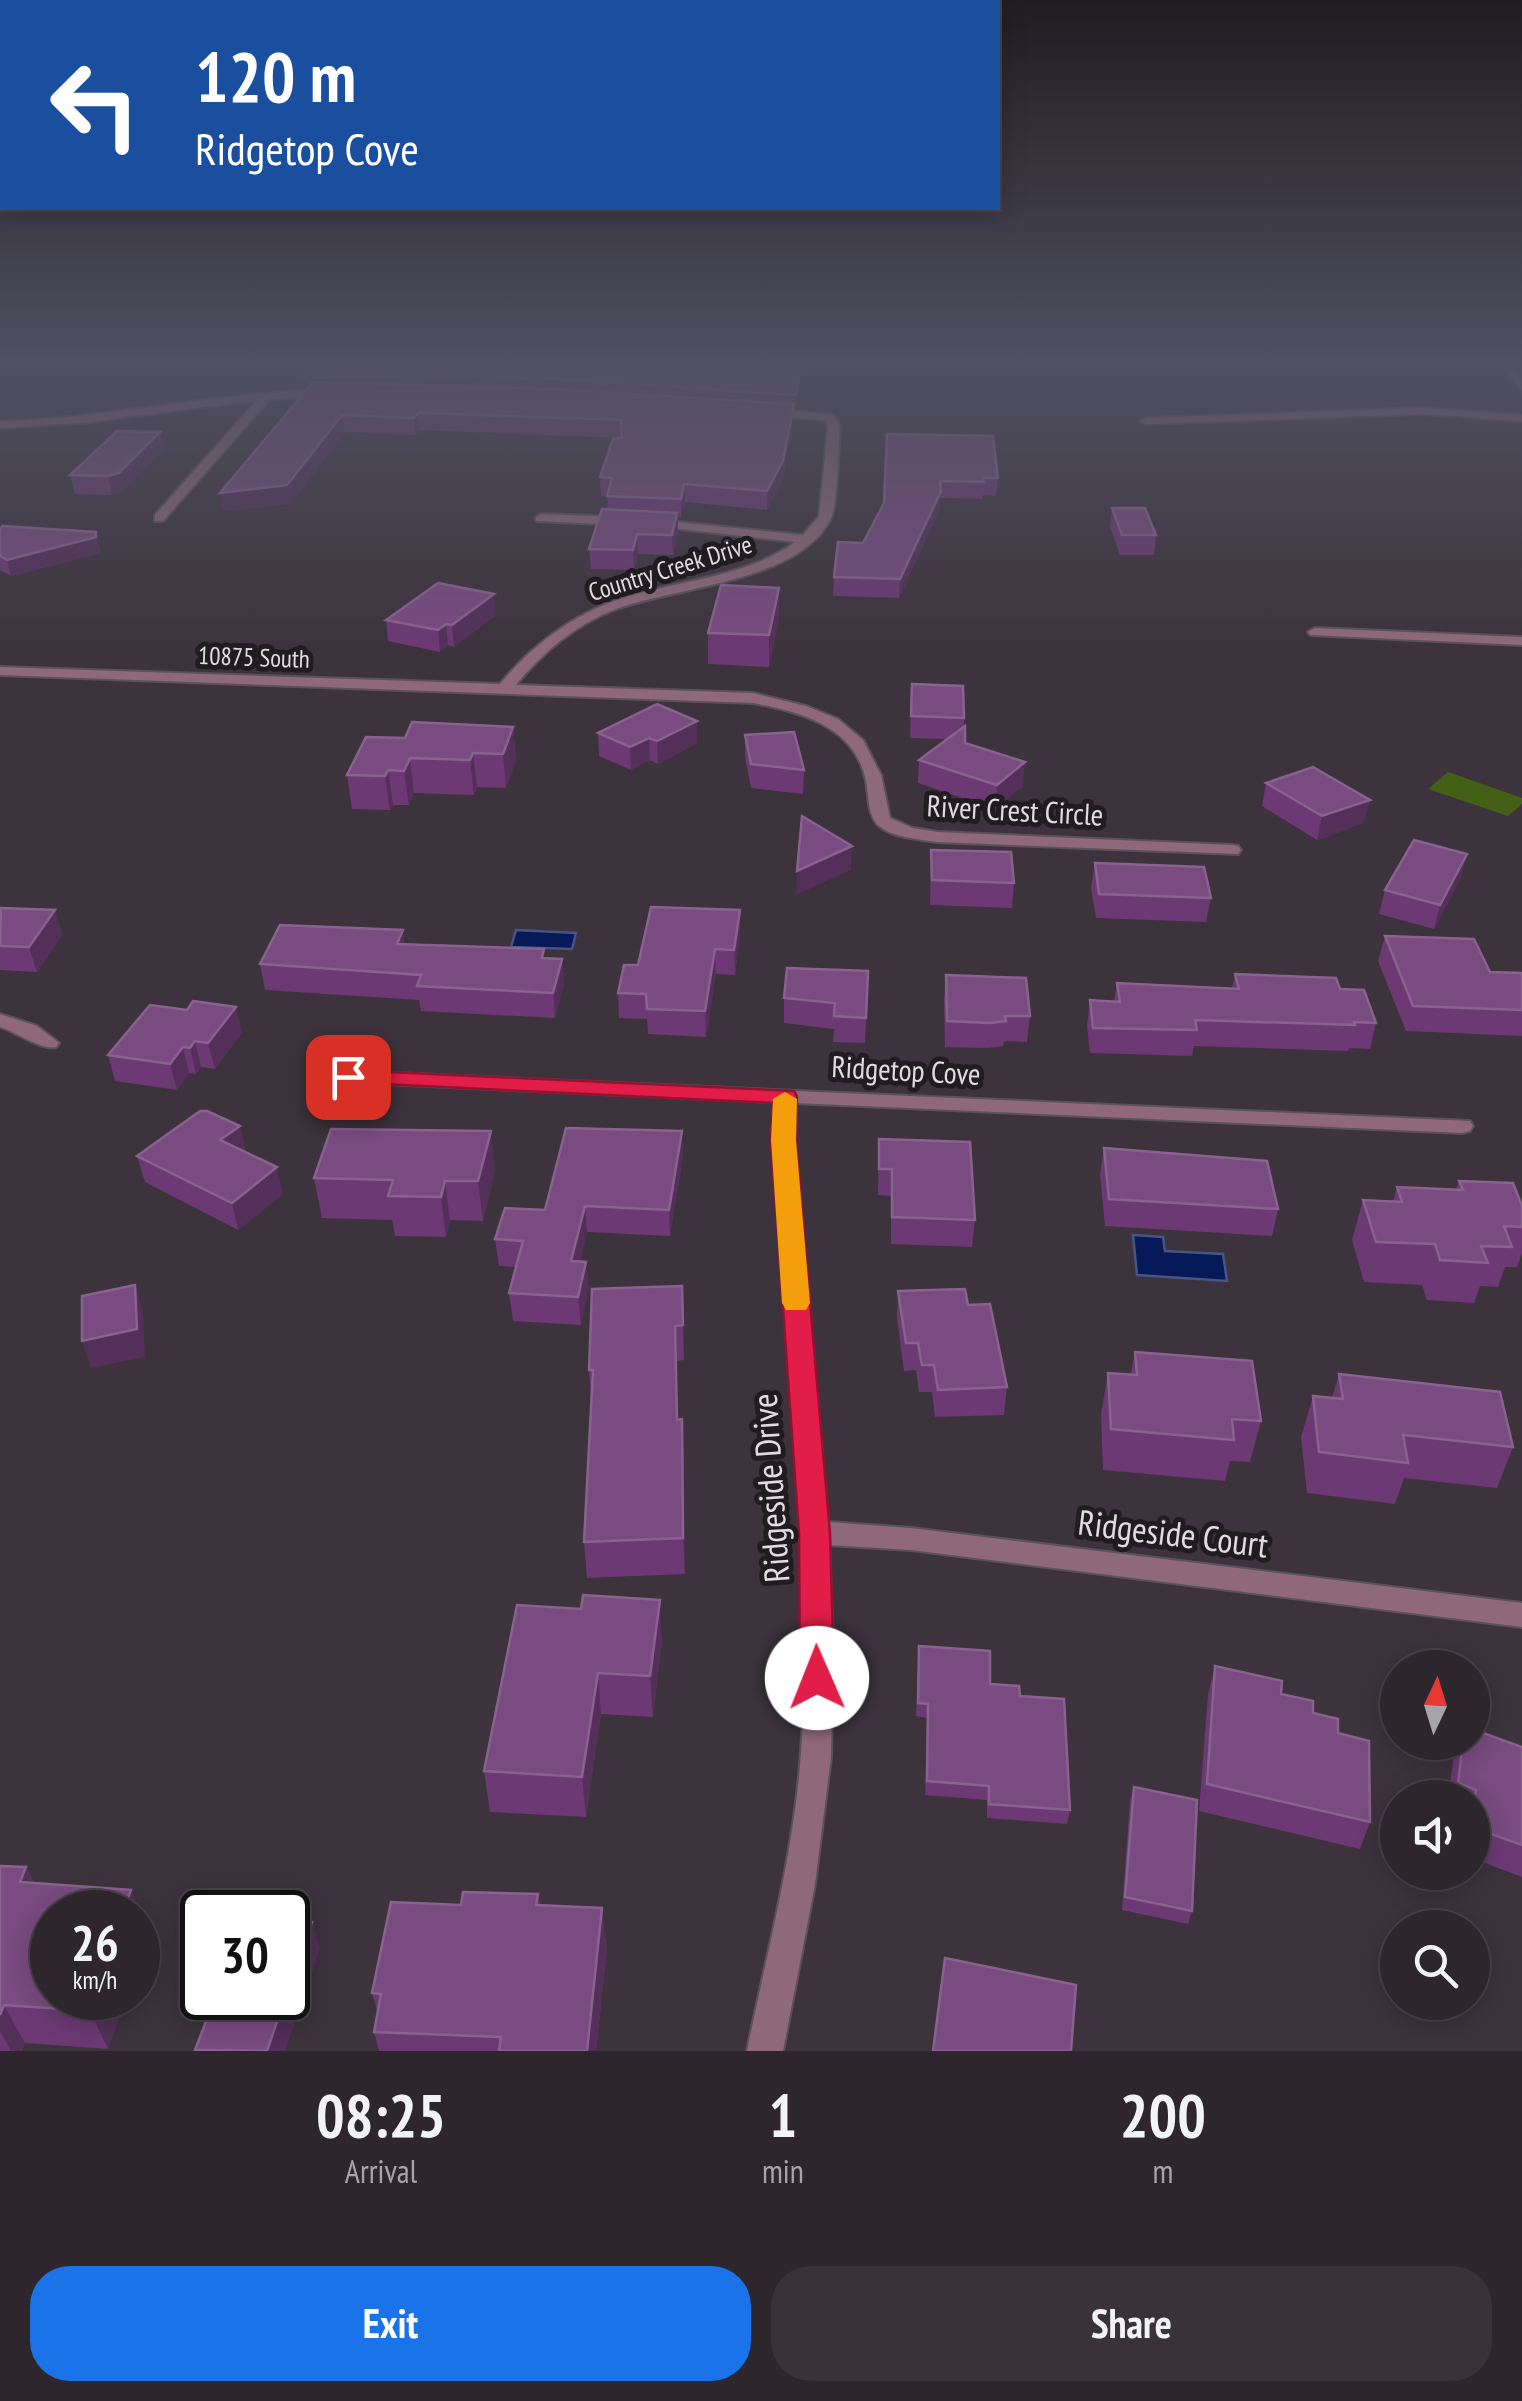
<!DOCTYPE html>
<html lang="en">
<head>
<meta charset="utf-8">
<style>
	body { margin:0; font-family:"PT Sans Narrow",sans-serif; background:#393239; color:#f1f3f6; height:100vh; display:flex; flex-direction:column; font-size:38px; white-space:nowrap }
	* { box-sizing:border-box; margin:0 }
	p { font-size:32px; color:#a7a5aa }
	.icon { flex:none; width:55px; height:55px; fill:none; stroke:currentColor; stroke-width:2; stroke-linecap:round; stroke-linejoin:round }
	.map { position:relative; height:2051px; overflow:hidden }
	.drawer { display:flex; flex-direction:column; background:#2d262d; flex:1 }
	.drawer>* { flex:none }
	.banner { position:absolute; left:0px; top:0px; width:1000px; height:210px; box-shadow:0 5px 25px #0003,0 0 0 2px #484349; background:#1a4fa0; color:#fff; overflow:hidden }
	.needle { width:65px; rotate:4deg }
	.controls { position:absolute; left:1380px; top:1650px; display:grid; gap:20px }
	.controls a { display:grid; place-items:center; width:110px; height:110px; border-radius:50%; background:#2d262d; box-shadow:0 5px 25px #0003,0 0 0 2px #484349; font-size:50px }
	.speed { position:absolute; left:30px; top:1890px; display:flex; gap:20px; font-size:50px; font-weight:700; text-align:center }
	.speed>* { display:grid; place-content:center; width:130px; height:130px; border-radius:50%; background:#2d262d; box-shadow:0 5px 25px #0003,0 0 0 2px #484349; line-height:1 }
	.speed small { font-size:25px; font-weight:400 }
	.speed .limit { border:5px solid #111; border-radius:15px; background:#fff; color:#111 }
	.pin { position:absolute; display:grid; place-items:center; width:85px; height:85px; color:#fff; margin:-42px; border-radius:20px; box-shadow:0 5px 15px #0006 }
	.me { position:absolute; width:110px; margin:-55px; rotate:359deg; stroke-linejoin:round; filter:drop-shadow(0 0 8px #0008) }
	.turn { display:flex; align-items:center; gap:35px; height:210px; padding:0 30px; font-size:45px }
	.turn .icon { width:130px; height:130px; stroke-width:2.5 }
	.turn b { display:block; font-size:70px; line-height:85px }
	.eta { display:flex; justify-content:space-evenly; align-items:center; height:170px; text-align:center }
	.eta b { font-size:60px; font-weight:800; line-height:70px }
	.action { display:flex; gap:20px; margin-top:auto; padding:20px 30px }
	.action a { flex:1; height:115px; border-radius:40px; background:#1a73e8; color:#fff; font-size:40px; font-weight:800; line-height:115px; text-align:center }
	.action a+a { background:#393239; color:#f1f3f6 }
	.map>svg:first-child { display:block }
	.green { fill:#446017 }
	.water { fill:#061a5a; stroke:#485483; stroke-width:2.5 }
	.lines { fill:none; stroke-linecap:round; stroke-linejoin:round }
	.street-casing { stroke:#5a515a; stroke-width:4 }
	.street { fill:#8f697a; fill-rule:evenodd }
	.wall { fill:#6c3974 }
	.shaded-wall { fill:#532f59 }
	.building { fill:#794b80; stroke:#89628f; stroke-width:2.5 }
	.route { fill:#e11d48; stroke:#92132f; stroke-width:2.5 }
	.slow { fill:#f59e0b }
	.labels { text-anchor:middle; stroke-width:10; stroke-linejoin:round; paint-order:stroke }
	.far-street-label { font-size:25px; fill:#e2dce2; stroke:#211c20 }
	.street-label { font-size:30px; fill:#e2dce2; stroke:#211c20 }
	.near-street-label { font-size:35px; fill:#e2dce2; stroke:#211c20 }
</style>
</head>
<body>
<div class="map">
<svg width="1522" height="2051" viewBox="0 0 1522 2051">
	<rect width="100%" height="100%" fill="#3c333c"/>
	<!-- green -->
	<polygon class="green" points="1448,772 1522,798 1522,804 1508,816 1428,789"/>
	<!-- water -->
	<g class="water">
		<polygon points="516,930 576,933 572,949 511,947"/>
		<polygon points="1133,1235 1163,1237 1165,1251 1223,1254 1227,1281 1137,1275"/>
	</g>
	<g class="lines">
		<defs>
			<g id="street">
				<polygon points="1499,361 1509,361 1522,380 1522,391"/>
				<path d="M327,390l4,1v4l-61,4 -107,122h-8v-6l102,-115 -175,23 -82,5v-6c110,-5 217,-29 327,-32z"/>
				<polygon points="1422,408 1522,415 1522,421 1422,414 1146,424 1140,421 1146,418"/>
				<path d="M770,410l60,4 4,1 6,12c-2,21 -2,75 -9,91 -30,65 -161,69 -220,93 -38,16 -69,42 -95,74l237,8 53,13 32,13 25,21 18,35 9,43 23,10 24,4 295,13 6,1 3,4 -3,4 -301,-12c-18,-3 -45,-4 -59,-17 -11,-12 -9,-29 -12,-44 -11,-55 -65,-69 -113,-78l-753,-28v-8l500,17c40,-48 87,-79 148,-93 51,-13 104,-18 147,-49l-142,-16 -6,-4 2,-3 154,16 16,-19 9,-89 -2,-7 -60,-5 -1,-2z"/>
				<polygon points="541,514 624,517 630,521 624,525 537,521 535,518"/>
				<polygon points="1315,628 1522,637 1522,645 1310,635 1308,632"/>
				<path d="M0,1014l37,12 22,17 -3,4c-16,3 -39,-15 -56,-20z"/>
				<path d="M348,1071l1122,50 3,5 -3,5 -8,2 -667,-30 -1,37 34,382 83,6 611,75v24l-611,-77 -82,-5 4,98 -2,114 -16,127 -32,167h-36c20,-99 47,-198 54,-298 14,-204 -13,-410 -29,-613l2,-38 -433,-20 -3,-5z"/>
			</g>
		</defs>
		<!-- street casing -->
		<use href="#street" class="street-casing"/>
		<!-- street -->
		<use href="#street" class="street"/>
	</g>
	<!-- wall -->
	<g class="wall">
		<polygon points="304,361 664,361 653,367 800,383 796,409 794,408 793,422 783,479 767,510 685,502 681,517 678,517 678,532 673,555 638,554 634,570 591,569 589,549 608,510 607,496 601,496 600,477 620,438 420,430 416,435 345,432 290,504 223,511 220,493 326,382 325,379 301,380 299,367"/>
		<polygon points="160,432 164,450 123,491 112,495 75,494 70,475"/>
		<polygon points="887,434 998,478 996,496 983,495 982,499 940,498 940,508 899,598 833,596 834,577 863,543 884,503"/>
		<polygon points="1112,508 1156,535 1154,555 1120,555 1110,527"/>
		<polygon points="0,530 99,548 100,553 11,576 0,570"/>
		<polygon points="779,588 779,618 769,667 708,664 708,633"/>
		<polygon points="496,615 454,647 448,645 440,652 388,641 386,620"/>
		<polygon points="912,684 964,718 965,743 1023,786 995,809 918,783 919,760 946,739 910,738"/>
		<polygon points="697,721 697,743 658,764 650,760 631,770 599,756 598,733"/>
		<polygon points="513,727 516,761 506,788 477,787 474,795 414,793 409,805 393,805 390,810 352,809 347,775 405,738"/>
		<polygon points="745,735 804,770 803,794 751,788 745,757"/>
		<polygon points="1266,783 1364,823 1317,840 1262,806"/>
		<polygon points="931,850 1014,883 1012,908 930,905"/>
		<polygon points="1467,854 1461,878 1434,929 1379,914 1385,890"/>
		<polygon points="1095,863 1211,898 1206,922 1096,918 1091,888"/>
		<polygon points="0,910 55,910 62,935 37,972 0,970"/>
		<polygon points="740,935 735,975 716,974 706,1037 648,1034 647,1019 619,1018 618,993 638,965"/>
		<polygon points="1385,936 1490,972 1522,973 1522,1036 1406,1031 1378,961"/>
		<polygon points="405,944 562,959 564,984 555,1018 421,1011 419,1000 265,990 260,964"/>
		<polygon points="868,971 865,1043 833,1042 834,1029 784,1023 784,998"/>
		<polygon points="1235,974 1340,989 1376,1023 1370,1049 1349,1048 1348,1051 1194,1046 1192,1056 1090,1053 1087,1026 1090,1000 1114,1001 1117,983 1232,988"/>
		<polygon points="946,975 1030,1016 1027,1042 1004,1041 1003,1046 988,1048 945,1047 944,1000"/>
		<polygon points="242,1032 215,1069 201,1067 196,1074 189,1073 177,1090 115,1081 108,1055"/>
		<polygon points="879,1139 975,1220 972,1247 891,1244 891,1196 878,1195"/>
		<polygon points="1104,1148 1278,1209 1272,1236 1105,1226 1100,1175"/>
		<polygon points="246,1153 283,1194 238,1230 145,1182 137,1156"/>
		<polygon points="683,1157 670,1236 587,1232 580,1261 589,1289 581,1325 513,1321 509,1293 516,1267 499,1266 495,1239 545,1210"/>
		<polygon points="495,1170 483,1221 450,1220 446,1237 395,1236 392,1220 322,1218 314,1178"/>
		<polygon points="1459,1181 1522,1206 1522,1253 1517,1267 1505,1267 1498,1287 1480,1286 1474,1303 1427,1300 1422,1285 1364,1282 1352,1240 1363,1200 1393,1201 1397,1187 1456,1189"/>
		<polygon points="682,1286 684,1360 676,1361 678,1420 682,1419 685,1574 587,1578 584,1542 591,1396 589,1370"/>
		<polygon points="898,1291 968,1305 1007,1387 1004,1415 935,1417 932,1392 919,1392 916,1370 904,1371 897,1318"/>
		<polygon points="1135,1352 1261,1421 1250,1462 1230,1461 1225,1481 1103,1470 1101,1414 1108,1373 1131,1374"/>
		<polygon points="1339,1374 1513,1447 1497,1488 1404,1478 1395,1504 1307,1493 1301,1437 1313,1396 1332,1398"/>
		<polygon points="517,1605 662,1640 653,1717 601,1714 586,1817 490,1812 484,1771"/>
		<polygon points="919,1646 990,1684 1020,1696 1070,1810 1067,1824 987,1818 987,1800 925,1795 927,1718 916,1716"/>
		<polygon points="1215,1666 1281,1694 1313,1713 1338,1733 1370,1822 1360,1849 1199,1811 1208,1694"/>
		<polygon points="1458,1742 1522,1747 1522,1877 1472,1858 1472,1798 1448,1798 1454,1754"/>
		<polygon points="1134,1787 1192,1911 1188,1924 1122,1910 1130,1801"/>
		<polygon points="0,1866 26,1867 34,1883 148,1929 52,1998 125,1998 108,2049 25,2043 22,2051 0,2051"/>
		<polygon points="538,1894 540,1905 607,1947 596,2051 379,2051 374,2032 378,2013 372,1993 461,1905"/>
	</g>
	<!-- shaded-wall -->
	<g class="shaded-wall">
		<polygon points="640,361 664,361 630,380 629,367"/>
		<polygon points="800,370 800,383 796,409 796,395"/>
		<polygon points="794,404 793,422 783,479 767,510 767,491"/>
		<polygon points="418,413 420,430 416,435 414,418"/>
		<polygon points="342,415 345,432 290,504 223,511 220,493"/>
		<polygon points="160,432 164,450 123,491 112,495 108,476"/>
		<polygon points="684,484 685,502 681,517 681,499"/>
		<polygon points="941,491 940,508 899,598 900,579"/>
		<polygon points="677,513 678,532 673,555 672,535"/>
		<polygon points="96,532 100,553 11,576 7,560"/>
		<polygon points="637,534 638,554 634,570 633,550"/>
		<polygon points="779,588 779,618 769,667 769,635"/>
		<polygon points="494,594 496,615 454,647 452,625"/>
		<polygon points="446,624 448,645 440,652 438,630"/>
		<polygon points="697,721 697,743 658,764 657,741"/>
		<polygon points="513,727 516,761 506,788 503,754"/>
		<polygon points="649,738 650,760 631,770 630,747"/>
		<polygon points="473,753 477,787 474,795 470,760"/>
		<polygon points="410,758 414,793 409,805 404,771"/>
		<polygon points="1025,762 1023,786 995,809 997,785"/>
		<polygon points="388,770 393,805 390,810 385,776"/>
		<polygon points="1370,800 1364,823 1317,840 1322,816"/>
		<polygon points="852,846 851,870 796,895 797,871"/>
		<polygon points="1467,854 1461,878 1434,929 1440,905"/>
		<polygon points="55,910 62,935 37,972 29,947"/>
		<polygon points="740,910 740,935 735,975 734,950"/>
		<polygon points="403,930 406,955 397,944"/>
		<polygon points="715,949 716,974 706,1037 705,1011"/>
		<polygon points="562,959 564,984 555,1018 553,993"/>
		<polygon points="236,1007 242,1032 215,1069 208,1043"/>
		<polygon points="195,1041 201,1067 196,1074 190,1048"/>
		<polygon points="183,1047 189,1073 177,1090 170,1064"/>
		<polygon points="240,1126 246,1152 220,1140"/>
		<polygon points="491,1131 495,1170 483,1221 478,1181"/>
		<polygon points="682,1131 683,1157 670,1236 669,1210"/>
		<polygon points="277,1167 283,1194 238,1230 232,1203"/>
		<polygon points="445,1181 450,1220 446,1237 441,1197"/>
		<polygon points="585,1206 587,1232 573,1288 571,1261"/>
		<polygon points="586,1262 589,1289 581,1325 578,1297"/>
		<polygon points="135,1285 143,1312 145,1357 91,1368 82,1341"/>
		<polygon points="682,1419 684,1455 685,1574 683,1538"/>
		<polygon points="660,1600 662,1640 653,1717 650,1676"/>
		<polygon points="598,1673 601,1714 586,1817 582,1777"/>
		<polygon points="26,1867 45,1907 20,1882"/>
		<polygon points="131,1890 148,1929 138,1960 138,1912 123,1912"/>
		<polygon points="602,1908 607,1947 596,2051 587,2051"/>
		<polygon points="312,1922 320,1949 285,2051 267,2051 285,1998 288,1998 288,1992"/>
		<polygon points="94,1998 125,1998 108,2049 90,2011"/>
		<polygon points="4,2005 25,2043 22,2051 11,2051 0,2031 0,2015"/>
	</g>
	<!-- building -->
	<g class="building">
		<polygon points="304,361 640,361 629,367 800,370 796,395 553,379 324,372 329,366 299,367"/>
		<polygon points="313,382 553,389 794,404 783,461 767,491 684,484 681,499 607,496 612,478 600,477 613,439 622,437 621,420 418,413 414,418 342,415 287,485 220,493"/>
		<polygon points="117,431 160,432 119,473 108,476 70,475"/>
		<polygon points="887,434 993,436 998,478 983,478 984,482 940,481 941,491 900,579 834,577 838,542 863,543 884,503"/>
		<polygon points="1112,508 1145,508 1156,535 1122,535"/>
		<polygon points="602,509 677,513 672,535 637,534 633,550 589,549"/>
		<polygon points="2,526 96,532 96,537 7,560 0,556 0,530"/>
		<polygon points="438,583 494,594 452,625 446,624 438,630 386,620"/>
		<polygon points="721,585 779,588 769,635 708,633"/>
		<polygon points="912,684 963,686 964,718 911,716"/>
		<polygon points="657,704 697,721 657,741 649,738 630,747 598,733"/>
		<polygon points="412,722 513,727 503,754 473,753 470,760 410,758 404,771 388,770 385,776 347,775 366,737 405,738"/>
		<polygon points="965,726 965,743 1025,762 997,785 919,760"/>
		<polygon points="794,732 804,770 751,764 745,735"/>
		<polygon points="1313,767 1370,800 1322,816 1266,783"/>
		<polygon points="802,816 852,846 797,871"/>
		<polygon points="1414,840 1467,854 1440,905 1385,890"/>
		<polygon points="931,850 1011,852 1014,883 932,880"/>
		<polygon points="1095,863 1204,867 1211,898 1099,894"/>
		<polygon points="651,907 740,910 734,950 715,949 705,1011 647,1009 646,994 618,993 624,965 638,965"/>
		<polygon points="1,908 55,910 29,947 0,946"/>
		<polygon points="280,925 403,930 397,944 544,949 542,958 562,959 553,993 417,986 421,975 260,964"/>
		<polygon points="1385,936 1474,939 1490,972 1522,973 1522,1010 1413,1006"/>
		<polygon points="787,968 868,971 866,1018 834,1016 835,1003 784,998"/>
		<polygon points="1235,974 1336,978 1340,989 1364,990 1376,1023 1354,1022 1355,1025 1195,1020 1197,1030 1093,1028 1090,1000 1120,1002 1117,983 1239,989"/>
		<polygon points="946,975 1026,978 1030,1016 1005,1016 1006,1021 990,1023 947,1021"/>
		<polygon points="193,1001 236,1007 208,1043 195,1041 190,1048 183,1047 170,1064 108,1055 150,1005 187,1010"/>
		<polygon points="200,1111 207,1111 240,1126 220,1140 277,1167 232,1203 137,1156"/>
		<polygon points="566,1128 682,1131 669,1210 585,1206 571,1261 586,1262 578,1297 509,1293 523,1241 495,1239 505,1208 545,1210"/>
		<polygon points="331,1129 491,1131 478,1181 445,1181 441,1197 388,1196 393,1180 314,1178"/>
		<polygon points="879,1139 970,1142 975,1220 892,1217 892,1169 879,1169"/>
		<polygon points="1104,1148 1267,1161 1278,1209 1109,1199"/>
		<polygon points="1459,1181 1513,1183 1522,1206 1522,1227 1504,1226 1512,1247 1481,1246 1488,1263 1440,1260 1435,1244 1376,1242 1363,1200 1402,1202 1397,1187 1463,1190"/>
		<polygon points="135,1285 137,1329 82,1341 82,1296"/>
		<polygon points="682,1286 683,1325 675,1326 677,1420 682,1419 683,1538 584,1542 593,1370 589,1370 592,1289"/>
		<polygon points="965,1289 968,1305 990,1304 1007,1387 938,1390 934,1365 922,1365 918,1343 906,1343 898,1291"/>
		<polygon points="1135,1352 1252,1361 1261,1421 1232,1419 1234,1440 1111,1429 1108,1373 1137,1375"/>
		<polygon points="1339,1374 1500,1392 1513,1447 1403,1435 1408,1463 1319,1452 1313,1396 1343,1399"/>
		<polygon points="583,1595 660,1600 650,1676 598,1673 582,1777 484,1771 517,1605 581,1609"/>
		<polygon points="919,1646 990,1651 990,1684 1019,1686 1020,1696 1064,1699 1070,1810 989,1804 989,1786 927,1781 928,1704 918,1703"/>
		<polygon points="1215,1666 1282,1681 1281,1694 1313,1701 1313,1713 1338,1719 1338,1733 1369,1741 1370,1822 1207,1784"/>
		<polygon points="1472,1729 1522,1747 1522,1845 1472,1827 1472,1810 1476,1790 1458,1783 1463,1742 1472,1742"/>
		<polygon points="1134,1787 1197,1800 1192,1911 1125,1897"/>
		<polygon points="0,1866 26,1867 20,1882 131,1890 123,1912 52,1912 52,1998 94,1998 90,2011 4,2005 0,2015"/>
		<polygon points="463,1892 538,1894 536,1905 602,1908 587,2051 499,2051 501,2037 374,2032 381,1994 372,1993 391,1902 461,1905"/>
		<polygon points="288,1919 312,1922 288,1992"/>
		<polygon points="945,1958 1076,1985 1071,2051 933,2051"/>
		<polygon points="215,1998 285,1998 267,2051 195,2050"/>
	</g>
	<!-- sky -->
	<linearGradient id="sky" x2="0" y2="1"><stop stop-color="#211c21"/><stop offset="0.56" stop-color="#505061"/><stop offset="1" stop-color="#505061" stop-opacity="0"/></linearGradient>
	<rect width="1522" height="648" fill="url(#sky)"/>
	<!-- route -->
	<polygon class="route" points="348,1070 794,1091 797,1096 796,1140 830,1533 834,1678 829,1689 817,1693 805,1689 800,1678 799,1533 771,1140 773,1103 340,1082 336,1077"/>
	<!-- slow -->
	<polygon class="slow" points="785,1092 797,1099 796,1140 810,1303 806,1310 786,1310 782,1303 771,1140 773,1099"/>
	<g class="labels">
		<!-- far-street labels -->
		<g class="far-street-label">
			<text transform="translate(670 568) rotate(-17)" y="9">Country Creek Drive</text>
			<text transform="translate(254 657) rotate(2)" y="9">10875 South</text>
		</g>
		<!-- street labels -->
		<g class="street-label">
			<text transform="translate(1015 811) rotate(3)" y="10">River Crest Circle</text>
			<text transform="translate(906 1071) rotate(3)" y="10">Ridgetop Cove</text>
		</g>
		<!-- near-street labels -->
		<g class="near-street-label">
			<text transform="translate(771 1488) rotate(-94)" y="12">Ridgeside Drive</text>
			<text transform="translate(1173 1534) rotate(7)" y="12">Ridgeside Court</text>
		</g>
	</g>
</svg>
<div class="controls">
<a><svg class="needle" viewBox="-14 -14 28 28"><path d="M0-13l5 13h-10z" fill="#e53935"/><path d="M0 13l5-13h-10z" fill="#a7a5aa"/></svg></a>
<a><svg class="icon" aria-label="sound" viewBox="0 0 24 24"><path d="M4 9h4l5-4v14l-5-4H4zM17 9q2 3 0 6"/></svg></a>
<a><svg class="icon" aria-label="search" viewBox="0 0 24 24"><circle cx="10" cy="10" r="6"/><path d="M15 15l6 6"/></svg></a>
</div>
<div class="speed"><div>26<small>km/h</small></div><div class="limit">30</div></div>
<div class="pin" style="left:348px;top:1077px;background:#d93025"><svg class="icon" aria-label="arrive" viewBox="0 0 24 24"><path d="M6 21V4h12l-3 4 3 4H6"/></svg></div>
<svg class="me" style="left:817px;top:1678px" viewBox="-20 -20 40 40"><circle r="19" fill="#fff"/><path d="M0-13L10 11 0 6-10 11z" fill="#e11d48"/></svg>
<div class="banner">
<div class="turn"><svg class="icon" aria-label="left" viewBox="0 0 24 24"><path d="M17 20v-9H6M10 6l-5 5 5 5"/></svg><div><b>120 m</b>Ridgetop Cove</div></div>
</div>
</div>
<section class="drawer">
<div class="eta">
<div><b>08:25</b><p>Arrival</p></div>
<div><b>1</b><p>min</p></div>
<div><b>200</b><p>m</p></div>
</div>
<div class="action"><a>Exit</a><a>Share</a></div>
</section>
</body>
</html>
